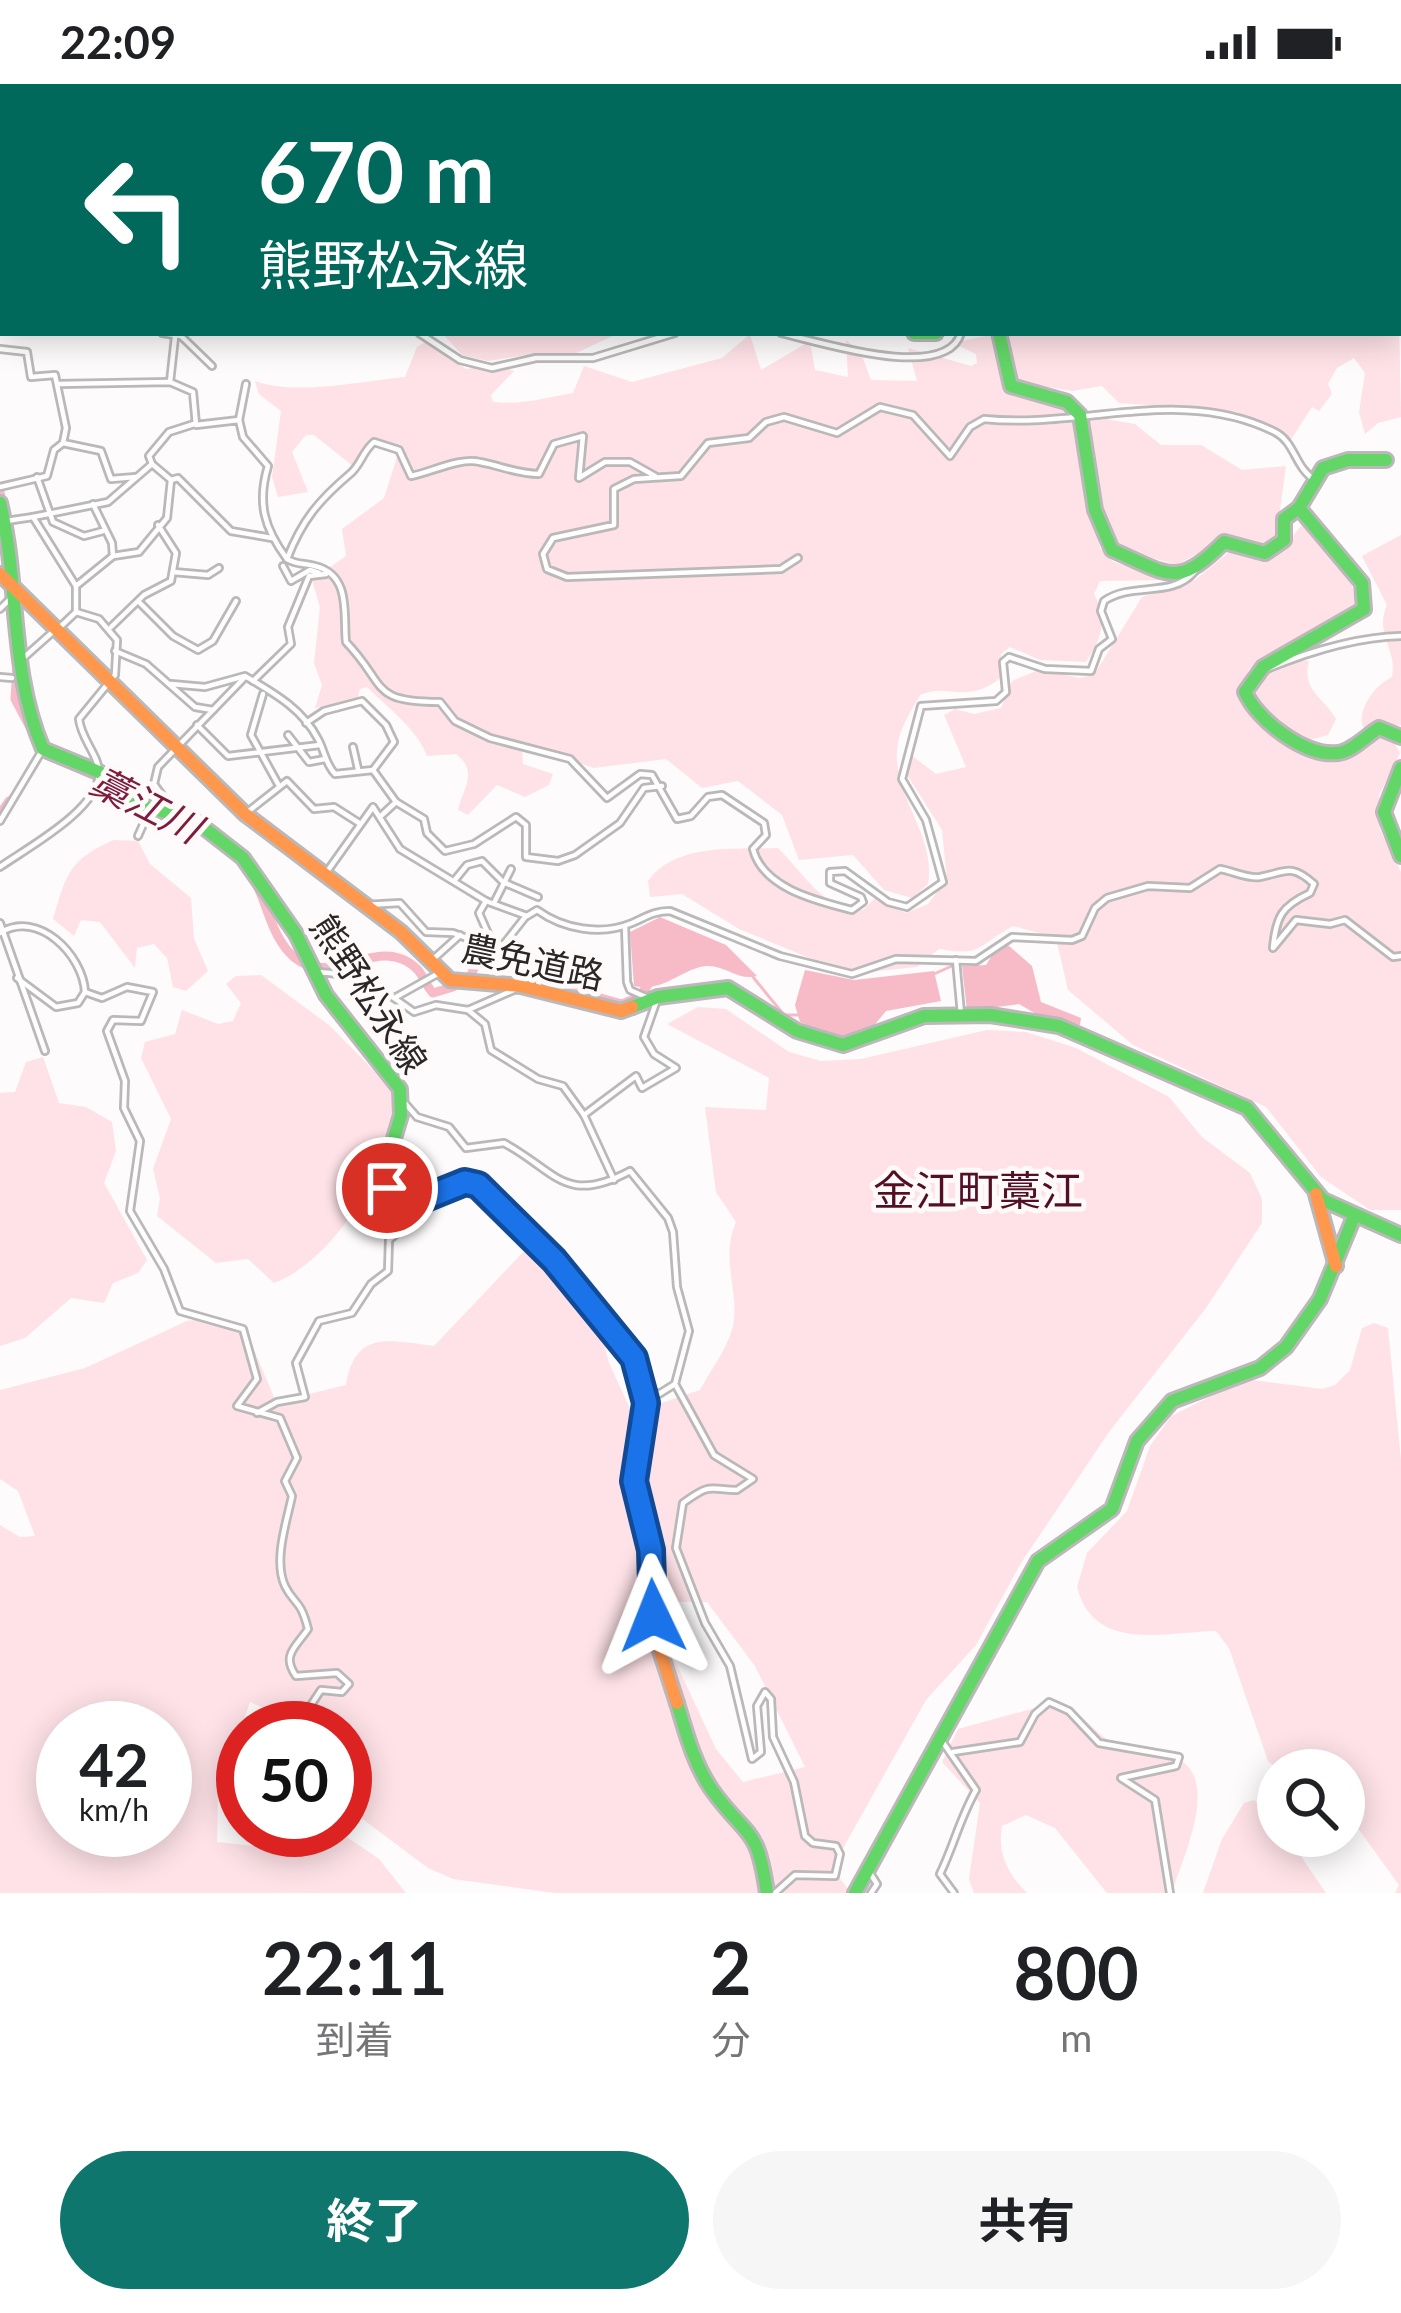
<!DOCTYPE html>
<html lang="ja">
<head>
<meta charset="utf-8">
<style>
	body { margin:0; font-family:Lato,"Noto Sans JP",sans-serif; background:#f6f6f6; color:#202124; height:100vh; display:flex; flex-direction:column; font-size:45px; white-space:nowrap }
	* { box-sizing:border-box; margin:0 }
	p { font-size:39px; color:#757577 }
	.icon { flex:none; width:66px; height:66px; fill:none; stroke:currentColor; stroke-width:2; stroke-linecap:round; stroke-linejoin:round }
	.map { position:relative; height:1809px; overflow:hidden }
	.side { display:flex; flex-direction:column; background:#fff; flex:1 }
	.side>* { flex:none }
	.banner { position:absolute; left:0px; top:0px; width:1401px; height:252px; box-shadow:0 6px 30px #0003; background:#00695c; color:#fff; overflow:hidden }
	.buttons { position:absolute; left:1257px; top:1665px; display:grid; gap:24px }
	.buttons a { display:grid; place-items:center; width:108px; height:108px; border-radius:50%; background:#fff; box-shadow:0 6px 30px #0003; font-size:60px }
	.speed { position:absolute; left:36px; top:1617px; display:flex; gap:24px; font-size:60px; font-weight:700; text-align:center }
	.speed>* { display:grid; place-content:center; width:156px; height:156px; border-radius:50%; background:#fff; box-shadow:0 6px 30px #0003; line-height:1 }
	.speed small { font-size:30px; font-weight:400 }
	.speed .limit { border:18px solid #d22; background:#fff; color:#111 }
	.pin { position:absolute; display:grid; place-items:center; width:102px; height:102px; color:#fff; margin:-51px; border:6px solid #fff; border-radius:50%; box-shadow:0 3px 12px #0007 }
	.me { position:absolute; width:132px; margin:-66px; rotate:358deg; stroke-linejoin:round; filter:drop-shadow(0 0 9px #0008) }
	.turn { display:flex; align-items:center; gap:42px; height:252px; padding:0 60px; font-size:54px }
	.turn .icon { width:156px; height:156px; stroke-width:2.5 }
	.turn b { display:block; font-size:84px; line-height:102px }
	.eta { display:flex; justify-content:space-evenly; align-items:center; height:204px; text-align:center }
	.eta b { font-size:72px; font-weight:700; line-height:84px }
	.cta { display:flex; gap:24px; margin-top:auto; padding:24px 60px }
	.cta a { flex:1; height:138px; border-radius:72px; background:#0f766e; color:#fff; font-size:48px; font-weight:700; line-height:138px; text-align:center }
	.cta a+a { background:#f6f6f6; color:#202124 }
	.status { display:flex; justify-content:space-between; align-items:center; height:84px; padding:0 60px; background:#fff; direction:ltr }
	.status svg { height:33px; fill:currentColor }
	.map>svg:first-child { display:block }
	.green { fill:#fee2e7; fill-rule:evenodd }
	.water { fill:#f7bbc8 }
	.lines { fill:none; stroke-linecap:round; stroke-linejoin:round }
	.stream { stroke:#f7bbc8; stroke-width:3 }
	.river { stroke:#f7bbc8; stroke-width:9 }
	.street-casing { stroke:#bab8b8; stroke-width:10 }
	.fast-casing { stroke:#bab8b8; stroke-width:18 }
	.slow-casing { stroke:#bab8b8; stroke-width:18 }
	.street { stroke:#fffefe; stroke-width:4.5 }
	.fast { stroke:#63d668; stroke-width:12 }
	.slow { stroke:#ff974d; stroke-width:12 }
	.route-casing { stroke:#114b97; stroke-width:30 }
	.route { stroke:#1a73e8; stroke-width:21 }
	.labels { text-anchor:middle; stroke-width:10; stroke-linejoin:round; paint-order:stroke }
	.street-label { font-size:36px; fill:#2b2727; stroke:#fefafa }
	.water-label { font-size:39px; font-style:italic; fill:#7d1d3d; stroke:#fefafa }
	.quarter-label { font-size:42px; fill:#530f26; stroke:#fefafa }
</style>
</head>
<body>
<div class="status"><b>22:09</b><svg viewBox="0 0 49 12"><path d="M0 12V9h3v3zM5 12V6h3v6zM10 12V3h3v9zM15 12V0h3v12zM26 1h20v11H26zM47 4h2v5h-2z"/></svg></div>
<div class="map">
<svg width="1401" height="1809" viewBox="0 0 1401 1809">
	<rect width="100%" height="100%" fill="#fdfbfb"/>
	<!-- green -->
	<g class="green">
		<polygon points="663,0 1401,0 1401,131 1398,3"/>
		<polygon points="1398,189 1401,333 1378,339 1365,350 1359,328 1365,289 1354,274 1337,284 1328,300 1332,310 1319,327 1312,323 1290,357 1237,328 1119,319 1102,302 1072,307 1015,297 1004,249 1398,249"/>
		<polygon points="442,249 619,249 557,278 526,271 488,277 462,271"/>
		<path d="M750,250l11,36 49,-29 5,29 33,7 -2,-37 15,13 10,27 46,1 -9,-33 63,18 6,-3 -1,-9 -23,-11 37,-8 9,38 12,20 47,13 15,14 27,128 13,14 55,14 1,4 -69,1 -6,13c14,24 8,45 -8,68l-46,-2 -30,-13 -9,7 -2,25c-34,26 -51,3 -79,16 -7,13 -17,28 -21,43 -13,53 38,94 29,146l-16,14 -28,-8 -31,-35 -54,5 -17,-45 -44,-34 -36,7 -36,-29 -72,9 -65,-23 -7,5 1,14 30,10 -4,11 -24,12 -28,-12 -29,30 -10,-5c5,-22 21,-38 -2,-56l-29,2c-9,-26 -40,-49 -60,-69l-7,2 -3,11 -42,8 7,-23 -8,-22 6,-56 -8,-27 34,-24 -4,-27 42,-31 15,-47 -24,-10 -21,26 -40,-32h-8l-14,17 16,40 -30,5 -6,-20 9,-66 -22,-17 -4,-13c40,15 107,0 150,-4l12,-30 10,-6 39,28 30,-5 18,7 -23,24 2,7c29,3 52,-4 80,-9l11,-27 48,16 90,-24z"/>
		<polygon points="1106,335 1135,340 1161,361 1201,361 1242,386 1286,382 1276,455 1259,460 1228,451 1178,481 1115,464 1106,452 1089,337"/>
		<path d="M1302,441l48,51 7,31 -7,9 -101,53 -8,25c8,37 69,58 103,65l33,-24 15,4 8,14 -21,42 1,35 21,42v338h-31l-49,-33 -55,-70 -133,-62 -65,-55 -12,-52 -43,-12c-35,19 -30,31 -74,23l-22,18 -69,7 -109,-45 -57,-35 -32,3 -2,-16c28,-39 90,-31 130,-33 24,23 46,64 85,62l11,-11 32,14 22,-9 19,-25 -5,-49 -40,-63 9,-12 25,19 30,-7 -22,-52 11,-6 19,5 27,-6 11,-27 29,-12 38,9 15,-3 48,-78 53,-17 34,-28 23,7 24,-3z"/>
		<path d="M1401,451v190l-38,2c-6,-18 12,-42 29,-50 6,-27 -18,-43 -5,-72l-25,-49z"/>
		<path d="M1301,576l8,1c-8,30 15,36 27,58l-8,16 -18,5 -52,-28 -7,-22 5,-11z"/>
		<path d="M114,756l24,1 12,23 41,34 3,41 14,32 -22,20 -13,-4 -6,-29 -13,-14 -17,4 -2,20 -35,-46 -19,-2 -7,16 -21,-17c14,-45 15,-59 61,-79z"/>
		<path d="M261,891l68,50 68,69c-3,65 -59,165 -123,189l-26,-24 -32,4 -59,-47 3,-18 -7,-29 18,-50 -30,-61 4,-16 30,-8 7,-24 36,14 15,-3 8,-18 -15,-19 10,-8z"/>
		<path d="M698,923l28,2 63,43 32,9 40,-2 126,-29 39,2 50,16 93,49 33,40 48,36 12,26v24l-56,85 -97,124 -88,131 -45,82 -50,55 -94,168 19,25h-296l-102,-14 -25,-11 -83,-62v-78h-23l-11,-14 -20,6 -41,-18 -32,92 -1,48 45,5 79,-14 38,26 27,34h-406v-368l20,12 15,-1 -17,-45 -18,-12v-89l85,-22 102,-47 19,-3 43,20 27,64 70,-17c9,-56 44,-44 88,-39l95,-100 17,-8 41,40 22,85 23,50 68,-23c11,-21 32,-47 34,-71 3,-36 -13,-61 2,-97l-20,-30 -11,-85 61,3 3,-32 -102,-54zM638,1518h69l48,64 50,101 -62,15 -27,-33 -39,-84zM63,1644h102v102h-102z"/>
		<polygon points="43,973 59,1019 86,1023 112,1038 116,1067 104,1099 147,1176 138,1189 113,1199 104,1219 71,1214 25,1254 0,1262 0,1009 15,1008 26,978"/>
		<path d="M1374,1239l14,5 13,132v433h-6l4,-8 -55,-76v-39h-65l-11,-9 -39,-113 -13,-17c-52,1 -122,22 -139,-44l10,-34 40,-42 23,-65 21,-30 74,-37 77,10 13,-4 15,-15 12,-42z"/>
		<path d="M1053,1619c30,6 37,28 62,41 17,9 38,6 56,12 54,17 11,102 1,137h-65l-52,-65 -29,-13 -24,11c-5,28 6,48 25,67h-53l-5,-14 11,-76 -38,-41 16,-33z"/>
		<polygon points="1254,1716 1278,1740 1278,1752 1287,1752 1326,1809 1203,1809 1222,1755 1244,1719"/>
	</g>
	<!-- water -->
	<g class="water">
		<path d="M660,833l66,28 31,31c-20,6 -35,-15 -57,-9 -24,7 -39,25 -66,19l-4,-54z"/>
		<polygon points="998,862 1009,862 1032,882 1041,918 1081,934 1080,941 1043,934 1019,920 967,927 962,882 986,881"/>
		<polygon points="805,886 854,896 934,887 941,917 886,927 867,950 835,955 800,938 795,921"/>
	</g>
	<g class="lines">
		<!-- stream -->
		<g class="stream">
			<polyline points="934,890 954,881"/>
			<polyline points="753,893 784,931 801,931"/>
		</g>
		<!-- river -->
		<g class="river">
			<polyline points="70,3 72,0"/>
			<polyline points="0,84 3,82"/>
			<polyline points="0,408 11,459"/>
			<polyline points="17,583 15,615 44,670 107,697"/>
			<polyline points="0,730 9,717"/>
			<path d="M252,792c16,26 18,61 43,82 38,31 85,-27 123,12 6,7 8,16 15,23l20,-6"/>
			<polyline points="468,897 479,874 499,863 514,881 547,884 576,907 622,920 639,913 650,898"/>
		</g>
		<defs>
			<g id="street">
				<polyline points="485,0 486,3"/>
				<polyline points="1328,0 1329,3"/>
				<polyline points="61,3 63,0"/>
				<polyline points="110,3 112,0"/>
				<polyline points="1382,3 1391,0"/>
				<polyline points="1398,19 1401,16"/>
				<polyline points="1398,40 1401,36"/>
				<polyline points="0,66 3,64"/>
				<polyline points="0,75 3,73"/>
				<polyline points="0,200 3,199"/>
				<polyline points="162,249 181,252 212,282"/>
				<polyline points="419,249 460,276 492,284 536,274 593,274 675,249"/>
				<path d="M781,249c39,9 165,50 180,0"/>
				<polyline points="0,265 27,268 31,293 55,291 66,344 63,359 101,367 111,395 136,393"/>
				<polyline points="170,298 175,253"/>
				<path d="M58,300l112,-2 23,10 3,33 43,-5 4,17 25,29c-11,37 -4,62 19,93 10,6 17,4 28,7 37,9 28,50 31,76 42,44 23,60 94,60l15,19 35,17 80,21 37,39 33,-24 12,1 25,44 14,-3 17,-19 14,-2 42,28 2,12 -13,14c10,40 65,52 99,61l11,-8 -2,-5 -31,-14v-11l15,-1 43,31 19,5 36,-25 -17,-62 -24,-41 19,-73 75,-5 10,-9 -3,-30 6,-5 36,12 46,2 8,-22 13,-10 -11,-28 3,-10c29,-20 68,-2 91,-30"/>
				<polyline points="239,336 246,300"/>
				<polyline points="152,380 171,396 178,394 231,447 272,454"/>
				<polyline points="37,393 53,438 84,452 103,447"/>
				<polyline points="0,403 47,392 54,366 63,359"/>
				<polyline points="93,420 112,459 113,472"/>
				<polyline points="33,433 108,418 152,380 149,372 169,348 194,340"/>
				<polyline points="6,437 33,433 76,502 76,528 57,546"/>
				<path d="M798,474l-17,11 -214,8 -20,-8 -4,-15 10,-16 61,-13v-36l20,-10 47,-3 27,-33 41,-5 17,-16 18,-5 53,16 43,-26 33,8 37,41 20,-29 14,-8c97,10 199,-34 291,13 20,10 20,36 40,48"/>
				<path d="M287,475c15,-39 32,-59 64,-86 10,-9 12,-22 23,-31l25,8 12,26c21,-4 49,-19 69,-14 22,4 37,12 59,12l15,-30 29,-8 -4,42 26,-16h25l25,14"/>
				<polyline points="283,482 291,497 310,486 319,489"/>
				<polyline points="173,488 208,491 219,484"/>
				<polyline points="76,502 113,472 139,468 167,434 171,396"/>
				<polyline points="140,519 173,552 198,566 213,557 236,517"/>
				<polyline points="0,525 11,514"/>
				<polyline points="111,543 144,511 171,497 176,469 158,441"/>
				<polyline points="115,567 146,580 195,623 213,626"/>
				<polyline points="20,577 56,545"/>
				<path d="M1262,587c43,-18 93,-34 139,-35"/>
				<polyline points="0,593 12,594"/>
				<polyline points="253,597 291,560 288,543 309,492 326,490"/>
				<path d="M171,600l34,3 40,-11c27,16 57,32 73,63 7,13 7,24 17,35l38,-4 23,32"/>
				<polyline points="263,610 251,651 278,700"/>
				<polyline points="306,639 324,627 362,617 386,641 394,658 373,686"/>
				<polyline points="197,641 228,672 320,661"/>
				<polyline points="288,651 309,678 325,675"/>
				<polyline points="353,663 358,685"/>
				<polyline points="175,729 154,700 158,683 245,593"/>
				<polyline points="245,730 287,697 314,725 334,723 359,739"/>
				<polyline points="382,731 396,718 424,735 427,749 445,767 474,760 516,733 526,741 526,773 558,777 575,771 620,739 644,704 662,702"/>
				<polyline points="0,737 43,665"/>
				<polyline points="138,752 150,725"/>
				<path d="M0,783c27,-19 100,-58 99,-95 -1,-18 -18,-33 -20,-53l36,-44 2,-35 -18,-21 -23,-7"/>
				<path d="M326,789l47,-66 27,42 86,52 41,15 10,-6c26,19 64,26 95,13 14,-6 22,-12 38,-12l110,45 72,18 44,-15 80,2 36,-24 60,3 10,-4 13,-28 12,-10 41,-12 42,2 30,-19c13,2 27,10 40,8 26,-5 31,-14 54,7l-4,9c-28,13 -34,23 -37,55l23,-28 34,4 15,-4 48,37 8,-1"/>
				<polyline points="454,797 467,781 482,777 503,798 538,813"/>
				<polyline points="486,817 479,829 490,854"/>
				<polyline points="495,817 511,785"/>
				<polyline points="365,821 400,819 426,848 453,849 478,858 490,854 535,883 540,906"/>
				<polyline points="0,839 45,967"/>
				<polyline points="625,842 627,898 630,906 648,914"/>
				<path d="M0,849c38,-24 83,22 85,59l-7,11 -22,4 -39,-29"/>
				<polyline points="504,860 526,832"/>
				<polyline points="956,876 961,930"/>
				<polyline points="430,878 460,851"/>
				<path d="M318,888c42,2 63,16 96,40l22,-7 32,5 48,-21"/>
				<path d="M85,908l17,6 25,-11 26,5 -12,29 -28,-1 -6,11 18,50 -1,27 16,33 -10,70 34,58 16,42 63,18 14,50 -20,27 43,12 17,40 -12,23 7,15c-5,25 -19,64 -7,90 10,20 15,12 23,43 -12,18 -27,26 -12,47l41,-3 12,11 -7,8 -21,-2 -22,33"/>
				<polyline points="396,913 439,889"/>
				<polyline points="468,926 485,940 491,966 538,995 563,1002 584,1031 614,1096"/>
				<path d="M403,1017l14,16 32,10 17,21 38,-5c52,28 61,63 126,28l38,47 5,14 4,55 12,44 -14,53 39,71 39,24 -16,11c-30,-1 -26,-7 -54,13l-7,45 29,75 25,43 22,93 9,-7 -4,-46 8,-14 6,7 2,38 21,45 11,54 8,7 23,3 4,8 -5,22 -40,-1 -20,18"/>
				<polyline points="584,1031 636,992 642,1004 676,984 654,970 644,953 658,913"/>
				<polyline points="644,1305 659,1310 675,1300"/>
				<polyline points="257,1329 277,1318 305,1313 296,1279 319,1237 352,1229 371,1200 388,1187 389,1156 403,1144 409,1115"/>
				<path d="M942,1657l34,49c-16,28 -22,55 -36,84l14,19"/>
				<polyline points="953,1668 1020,1658 1035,1630 1049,1618 1069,1627 1099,1659 1179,1673 1176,1682 1121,1694 1155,1716 1170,1809"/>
				<polyline points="870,1789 877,1800 871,1809"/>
			</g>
			<g id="fast">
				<polyline points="914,249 936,249"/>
				<path d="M999,249l12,53 56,16 13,13 15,95 17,40c57,24 64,40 112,-8l41,11 19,-13v-21l15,-11"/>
				<path d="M1386,376h-38l-25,8 -24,40 63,75 2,26 -101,58 -18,25c12,28 60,65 93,61 15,-2 28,-17 41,-25l22,9"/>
				<path d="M0,419c20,82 9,167 43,246l56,23 47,35 47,12 50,39 53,76 30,61 74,94 1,26 -20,67 37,19 47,-19 13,3 76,75 40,49"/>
				<polyline points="1401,684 1384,728 1401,772"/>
				<polyline points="632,923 658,913 728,904 797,947 843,961 924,932 990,931 1059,942 1247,1024 1323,1116 1401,1151"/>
				<path d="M677,1619c9,30 17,61 35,87 36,50 45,34 55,103"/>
				<polyline points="855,1809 1038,1477 1112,1425 1137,1357 1172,1317 1260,1284 1286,1263 1320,1215 1354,1133"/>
			</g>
			<g id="slow">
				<polyline points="600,0 601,3"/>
				<polyline points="0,490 245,730 401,848 450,896 521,902 621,927 632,923"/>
				<polyline points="1316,1110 1336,1182"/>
				<polyline points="594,1225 634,1274 647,1319 634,1397 651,1466 655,1551 677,1619"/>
			</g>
		</defs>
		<!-- street casing -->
		<use href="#street" class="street-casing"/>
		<!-- fast casing -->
		<use href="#fast" class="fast-casing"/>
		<!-- slow casing -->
		<use href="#slow" class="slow-casing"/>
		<!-- street -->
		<use href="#street" class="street"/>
		<!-- fast -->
		<use href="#fast" class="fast"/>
		<!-- slow -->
		<use href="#slow" class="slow"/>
	</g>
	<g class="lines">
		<defs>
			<polyline id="route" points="387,1104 418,1117 465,1098 478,1101 554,1176 634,1274 646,1319 634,1397 651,1466 653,1532"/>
		</defs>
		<!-- route casing -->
		<use href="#route" class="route-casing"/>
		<!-- route -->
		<use href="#route" class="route"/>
	</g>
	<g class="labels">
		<!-- street labels -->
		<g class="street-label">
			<text transform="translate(533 878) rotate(12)" y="13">農免道路</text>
			<text transform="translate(369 910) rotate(57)" y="13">熊野松永線</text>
		</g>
		<!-- water labels -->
		<g class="water-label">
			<text transform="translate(146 721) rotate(27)" y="14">藁江川</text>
		</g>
		<!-- quarter labels -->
		<g class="quarter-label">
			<text x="978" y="1122">金江町藁江</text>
		</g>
	</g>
</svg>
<div class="buttons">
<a><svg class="icon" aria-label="search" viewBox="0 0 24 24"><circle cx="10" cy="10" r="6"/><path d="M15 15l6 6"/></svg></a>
</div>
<div class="speed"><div>42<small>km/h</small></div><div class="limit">50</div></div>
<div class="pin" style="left:387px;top:1104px;background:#d93025"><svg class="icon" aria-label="arrive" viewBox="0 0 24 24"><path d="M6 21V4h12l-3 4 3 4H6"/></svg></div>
<svg class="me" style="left:653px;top:1532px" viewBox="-20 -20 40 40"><path d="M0-17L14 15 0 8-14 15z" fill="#1a73e8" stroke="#fff" stroke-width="4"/></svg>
<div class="banner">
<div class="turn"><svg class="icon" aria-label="left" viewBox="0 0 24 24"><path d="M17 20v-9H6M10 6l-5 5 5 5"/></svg><div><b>670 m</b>熊野松永線</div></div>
</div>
</div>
<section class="side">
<div class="eta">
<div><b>22:11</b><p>到着</p></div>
<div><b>2</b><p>分</p></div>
<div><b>800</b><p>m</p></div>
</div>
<div class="cta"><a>終了</a><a>共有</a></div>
</section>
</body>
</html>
